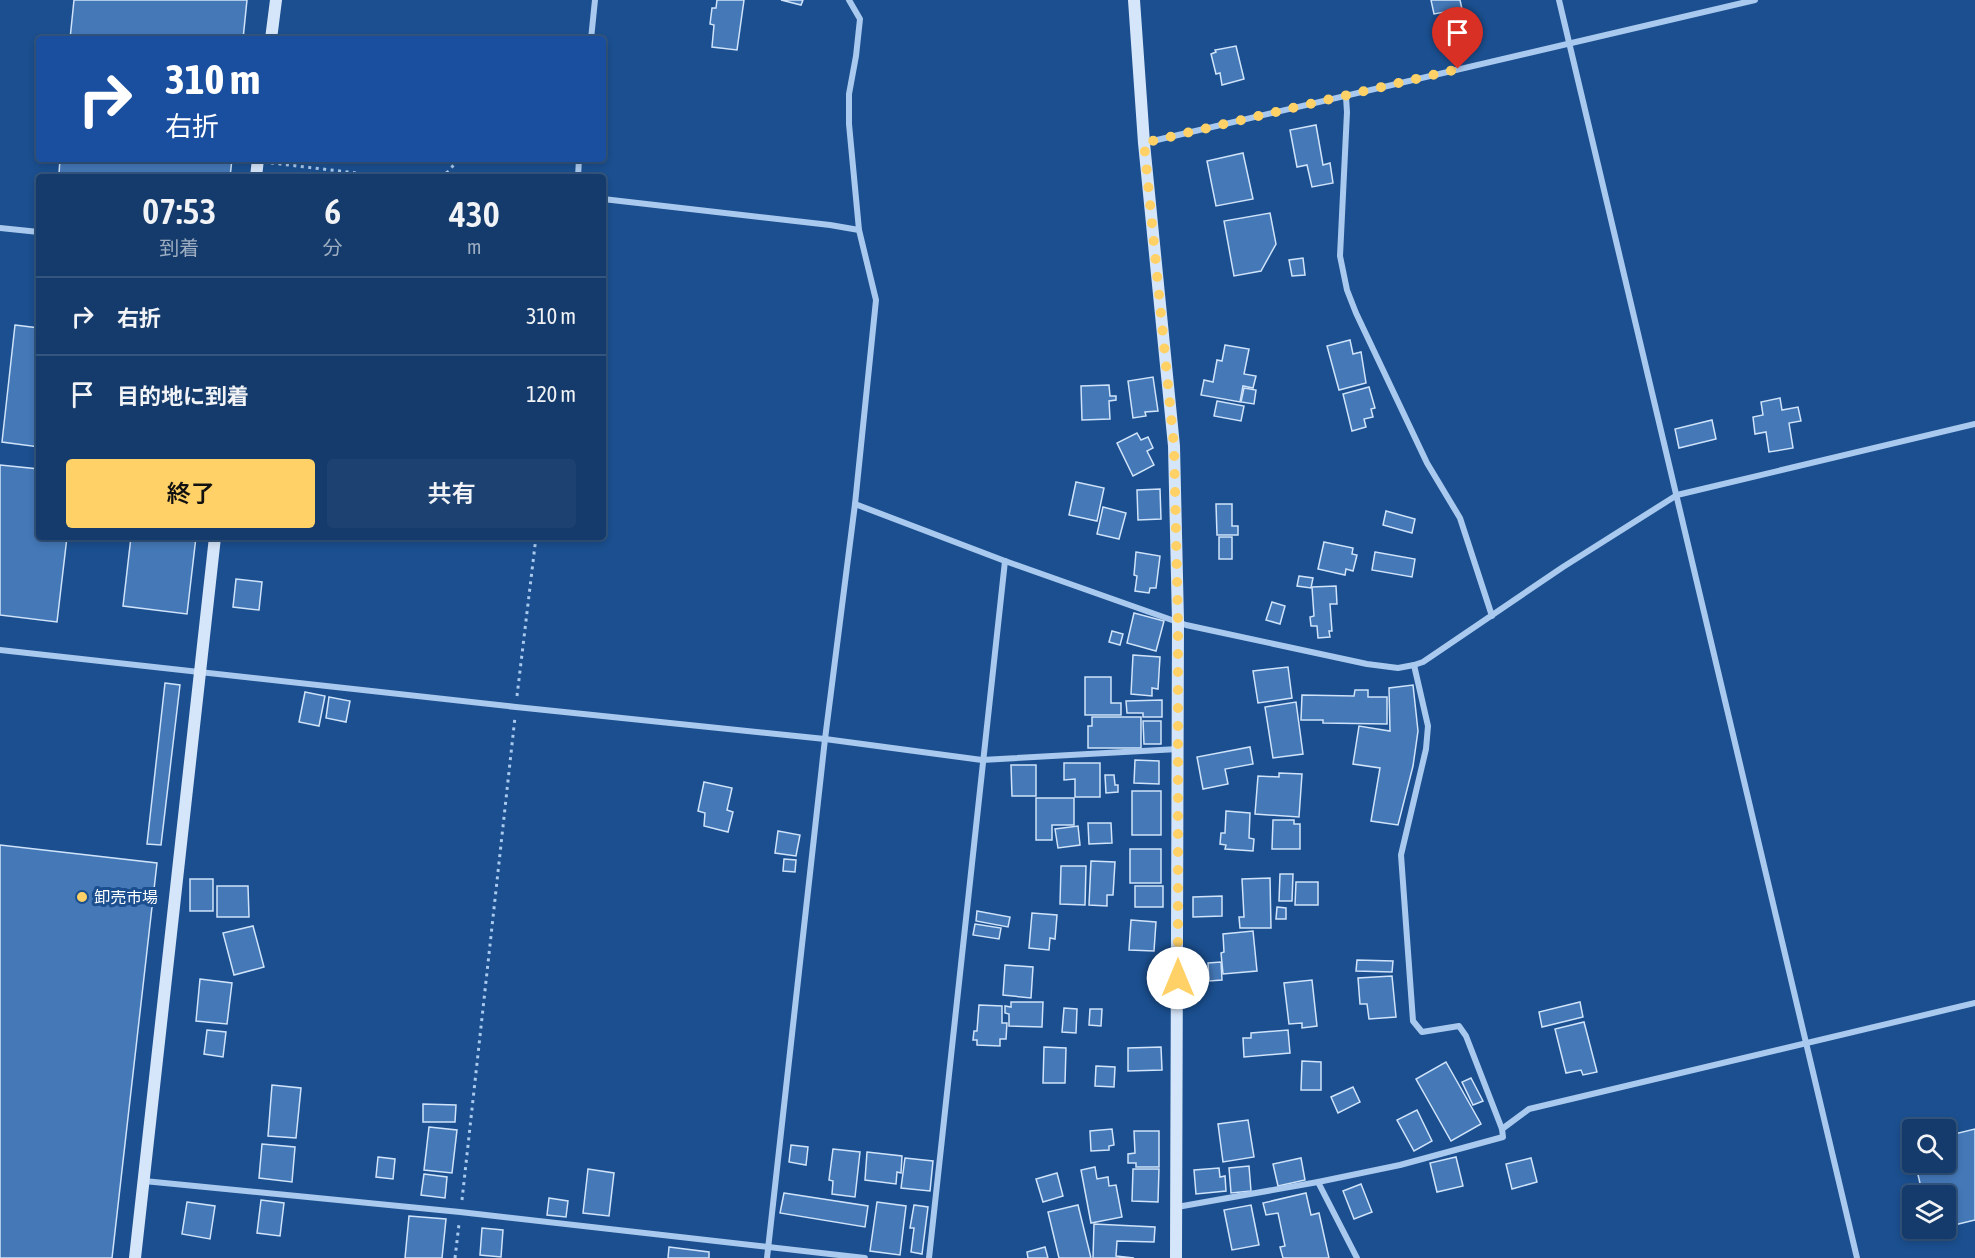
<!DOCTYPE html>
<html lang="ja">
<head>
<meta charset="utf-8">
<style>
	body { margin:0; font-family:"Asap Condensed","Noto Sans JP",sans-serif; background:#1d4271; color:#f1f3f6; height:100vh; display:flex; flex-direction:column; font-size:22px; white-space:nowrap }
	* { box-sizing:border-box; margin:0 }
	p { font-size:20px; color:#9dadc1 }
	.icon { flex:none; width:33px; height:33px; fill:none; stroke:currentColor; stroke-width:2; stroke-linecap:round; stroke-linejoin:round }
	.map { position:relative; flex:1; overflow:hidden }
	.sheet { position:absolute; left:36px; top:174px; width:570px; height:366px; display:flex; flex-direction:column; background:#143b6b; border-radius:6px; box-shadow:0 3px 9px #0003,0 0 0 2px #33557e }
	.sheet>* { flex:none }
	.top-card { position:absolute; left:36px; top:36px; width:570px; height:126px; border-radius:6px; box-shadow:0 3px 9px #0003,0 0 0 2px #33557e; background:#1a4fa0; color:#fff; overflow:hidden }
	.buttons { position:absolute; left:1902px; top:1119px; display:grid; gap:12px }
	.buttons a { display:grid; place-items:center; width:54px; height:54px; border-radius:6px; background:#143b6b; box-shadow:0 3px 9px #0003,0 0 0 2px #33557e; font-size:30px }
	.pin { position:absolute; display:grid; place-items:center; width:51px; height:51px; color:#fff; margin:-62px -26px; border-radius:50% 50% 50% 0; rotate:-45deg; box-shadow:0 0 6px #0007 }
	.pin .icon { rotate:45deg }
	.me { position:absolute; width:66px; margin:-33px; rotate:0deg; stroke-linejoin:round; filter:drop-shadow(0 0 4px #0008) }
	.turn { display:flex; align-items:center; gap:21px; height:126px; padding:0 30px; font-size:27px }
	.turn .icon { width:78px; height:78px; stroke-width:2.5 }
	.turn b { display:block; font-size:42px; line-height:51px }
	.eta { display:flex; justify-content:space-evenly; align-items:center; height:102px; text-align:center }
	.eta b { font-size:36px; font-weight:600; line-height:42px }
	.primary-button { display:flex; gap:12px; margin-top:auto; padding:12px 30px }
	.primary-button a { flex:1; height:69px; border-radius:6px; background:#ffd166; color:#111; font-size:24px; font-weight:600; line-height:69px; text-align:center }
	.primary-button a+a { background:#1d4271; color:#f1f3f6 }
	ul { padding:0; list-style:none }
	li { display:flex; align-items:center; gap:18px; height:78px; padding:0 30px; border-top:2px solid #33557e }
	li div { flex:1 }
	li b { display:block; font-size:22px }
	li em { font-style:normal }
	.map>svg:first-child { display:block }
	.building { fill:#4478b7; stroke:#cfe3fa; stroke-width:1.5 }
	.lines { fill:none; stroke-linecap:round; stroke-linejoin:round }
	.path { stroke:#a9c9ee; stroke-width:3; stroke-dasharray:3 4.5; stroke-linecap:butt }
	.street { stroke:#a9c9ee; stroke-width:6 }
	.secondary { stroke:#d6e6fa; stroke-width:12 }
	.route { stroke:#ffd166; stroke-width:10; stroke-dasharray:0 18 }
	.poi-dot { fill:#ffd166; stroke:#1b4f8f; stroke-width:2 }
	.labels { text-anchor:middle; stroke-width:6; stroke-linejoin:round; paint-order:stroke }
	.poi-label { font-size:16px; fill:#fff; stroke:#1b4f8f; text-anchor:start }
</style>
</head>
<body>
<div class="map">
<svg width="1975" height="1258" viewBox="0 0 1975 1258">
	<rect width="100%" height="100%" fill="#1b4f8f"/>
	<!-- building -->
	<g class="building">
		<polygon points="74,0 247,0 243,39 70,39"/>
		<polygon points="717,0 744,0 737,50 712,47 714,25 710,24 712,8 716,8"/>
		<polygon points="781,0 803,0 801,5"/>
		<polygon points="1431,0 1460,0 1462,9 1434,14"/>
		<polygon points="1464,12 1471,45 1451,49 1444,17"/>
		<polygon points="1236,46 1244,79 1222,85 1220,73 1216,74 1211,54 1216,52 1215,50"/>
		<polygon points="1316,125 1323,165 1330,163 1333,183 1312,187 1307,165 1297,167 1290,130"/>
		<polygon points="1243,153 1253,199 1216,206 1207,161"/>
		<polygon points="60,159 232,159 230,177 92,177 59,174"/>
		<polygon points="1270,213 1276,244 1261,271 1234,276 1224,221"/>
		<polygon points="1303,258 1305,275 1292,276 1289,260"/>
		<polygon points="15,325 39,328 39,447 2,442"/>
		<polygon points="1350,340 1353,354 1361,352 1366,383 1339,390 1327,346"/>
		<polygon points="1225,345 1249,349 1244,374 1256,376 1253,388 1243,386 1240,402 1201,395 1204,380 1213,382 1217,360 1222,361"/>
		<polygon points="1153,377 1158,411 1145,412 1146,416 1133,418 1128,381"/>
		<polygon points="1109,385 1110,396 1116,396 1116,400 1109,401 1110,419 1082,420 1081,386"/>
		<polygon points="1369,387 1375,408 1371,409 1373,417 1364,419 1366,427 1352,431 1343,394"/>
		<polygon points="1244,388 1256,390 1254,404 1241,402"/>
		<polygon points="1780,398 1782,410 1798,407 1801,421 1789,423 1793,448 1769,452 1766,432 1755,434 1753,417 1763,415 1761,402"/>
		<polygon points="1217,401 1244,406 1241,421 1214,416"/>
		<polygon points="1712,420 1716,439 1679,448 1675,429"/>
		<polygon points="1137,433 1141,440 1148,437 1153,448 1147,451 1154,465 1133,476 1117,443"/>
		<polygon points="0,465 39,469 39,537 67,537 57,622 0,615"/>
		<polygon points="1076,482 1104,488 1097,521 1069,515"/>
		<polygon points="1160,489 1161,519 1138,520 1137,490"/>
		<polygon points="1216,504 1232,504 1232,526 1238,526 1238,535 1217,535"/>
		<polygon points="1103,507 1126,513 1119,539 1097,534"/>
		<polygon points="1386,511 1415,519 1412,533 1383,525"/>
		<polygon points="131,537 196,537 187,614 123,606"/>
		<rect x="1219" y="537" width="13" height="22"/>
		<polygon points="1324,542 1353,548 1352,554 1357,555 1353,571 1346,569 1345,575 1318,569"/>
		<polygon points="1136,552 1160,556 1156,588 1150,588 1149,593 1135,591 1137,576 1134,575"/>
		<polygon points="1375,552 1415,559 1412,577 1372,570"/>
		<polygon points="1299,576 1313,578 1311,588 1297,586"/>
		<polygon points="236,579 262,582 259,610 233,607"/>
		<polygon points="1336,586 1337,604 1330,604 1332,631 1329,631 1330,637 1318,638 1317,626 1311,626 1310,617 1314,616 1312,587"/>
		<polygon points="1272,602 1285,606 1280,624 1266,620"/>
		<polygon points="1134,613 1164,621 1156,651 1127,643"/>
		<polygon points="1112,631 1123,634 1120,645 1109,642"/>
		<polygon points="1133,655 1160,657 1158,689 1152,688 1152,696 1131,694"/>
		<polygon points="1288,667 1292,698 1258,703 1253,671"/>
		<polygon points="1085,677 1111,677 1111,703 1121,703 1121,715 1085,715"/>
		<polygon points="165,683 180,685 161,845 147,844"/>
		<polygon points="1413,685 1418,731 1413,766 1398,825 1371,821 1380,768 1353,764 1359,726 1390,731 1389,688"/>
		<polygon points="1355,690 1368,690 1368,697 1387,697 1387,724 1323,723 1323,720 1301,720 1302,695 1354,696"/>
		<polygon points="305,692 325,696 319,726 299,722"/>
		<polygon points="329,697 350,701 346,722 326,718"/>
		<polygon points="1162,700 1162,717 1143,717 1143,713 1127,713 1126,701"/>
		<polygon points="1296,702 1303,754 1273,758 1265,707"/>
		<polygon points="1092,717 1141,717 1141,748 1088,748 1088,726 1092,726"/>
		<polygon points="1143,721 1161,721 1161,744 1144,744"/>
		<polygon points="1250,747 1253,764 1225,769 1228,784 1203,789 1197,757"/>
		<polygon points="1135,760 1159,761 1159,784 1134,783"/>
		<polygon points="1064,763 1100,763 1100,797 1075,797 1075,779 1064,780"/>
		<polygon points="1011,765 1036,765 1036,796 1012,796"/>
		<polygon points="1279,773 1302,774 1299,817 1255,814 1258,776 1279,777"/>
		<polygon points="1105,775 1114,775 1115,785 1118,785 1118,792 1106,793"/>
		<polygon points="704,782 732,788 727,810 733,812 728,832 704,826 705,813 698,811"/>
		<rect x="1132" y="791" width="29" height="44"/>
		<polygon points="1036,798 1074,798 1074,825 1052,825 1052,840 1036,840"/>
		<polygon points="1226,811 1250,813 1249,838 1254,839 1253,851 1225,849 1226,845 1220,844 1221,833 1225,833"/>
		<polygon points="1273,820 1294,820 1294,824 1300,824 1300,849 1272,849"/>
		<polygon points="1088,823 1111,823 1112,843 1089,844"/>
		<polygon points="1078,826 1080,845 1058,848 1055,829"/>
		<polygon points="778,831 800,835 796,856 775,853"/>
		<polygon points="0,845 157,863 112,1258 0,1258"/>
		<rect x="1130" y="849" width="31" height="34"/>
		<polygon points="784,859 796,860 795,872 783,871"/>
		<polygon points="1091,861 1115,862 1113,895 1107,895 1107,906 1089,905"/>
		<polygon points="1061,866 1086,866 1085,905 1060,904"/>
		<polygon points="1280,874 1293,874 1292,901 1279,901"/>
		<polygon points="1270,878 1271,928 1240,928 1239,917 1244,917 1242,879"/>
		<rect x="190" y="879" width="23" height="32"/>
		<polygon points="1296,882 1318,882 1318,905 1295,905"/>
		<polygon points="217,886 248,886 249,917 217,917"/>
		<rect x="1135" y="886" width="28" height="21"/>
		<polygon points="1222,896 1222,916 1193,917 1193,897"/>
		<polygon points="1277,907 1286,908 1286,919 1276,919"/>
		<polygon points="977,911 1010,917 1008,927 976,921"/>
		<polygon points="1032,913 1057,915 1055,939 1050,938 1049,950 1029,948"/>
		<polygon points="1131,920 1156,922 1154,951 1129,950"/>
		<polygon points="975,924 1001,928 999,939 973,935"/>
		<polygon points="253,926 264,967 234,975 223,933"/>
		<polygon points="1253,931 1257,971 1223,974 1221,953 1224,952 1223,934"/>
		<polygon points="1357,960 1393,961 1392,972 1356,971"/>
		<polygon points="1221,962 1222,980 1209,981 1208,963"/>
		<polygon points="1005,965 1033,967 1031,998 1003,995"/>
		<polygon points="1392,976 1396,1017 1369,1019 1367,1004 1360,1004 1358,978"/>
		<polygon points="200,979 232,983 227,1024 196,1021"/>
		<polygon points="1312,980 1317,1026 1302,1028 1302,1023 1289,1024 1284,983"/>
		<polygon points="1011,1002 1043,1002 1042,1027 1009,1026 1009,1014 1005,1013 1005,1006 1011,1007"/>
		<polygon points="1580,1002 1583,1017 1542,1027 1539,1012"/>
		<polygon points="979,1005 1002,1006 1002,1023 1007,1023 1006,1039 1000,1039 1000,1046 977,1045 977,1040 973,1040 974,1031 977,1031"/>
		<polygon points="1064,1008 1077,1009 1076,1033 1062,1032"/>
		<polygon points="1090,1009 1102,1009 1101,1026 1089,1025"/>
		<polygon points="1584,1022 1597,1072 1583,1075 1581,1070 1566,1073 1555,1029"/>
		<polygon points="207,1030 226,1032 223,1057 204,1054"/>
		<polygon points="1288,1030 1290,1053 1244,1057 1243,1038 1251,1038 1251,1033"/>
		<polygon points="1044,1047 1066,1048 1065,1083 1043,1083"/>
		<polygon points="1161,1047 1162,1070 1128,1071 1128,1048"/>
		<polygon points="1302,1061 1321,1062 1321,1090 1301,1090"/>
		<polygon points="1446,1062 1481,1124 1451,1141 1416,1079"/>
		<polygon points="1096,1066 1115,1067 1114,1087 1095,1086"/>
		<polygon points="1471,1078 1483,1101 1473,1105 1462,1082"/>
		<polygon points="272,1085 301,1088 296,1138 268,1136"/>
		<polygon points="1353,1087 1360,1102 1338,1113 1331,1097"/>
		<polygon points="423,1104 456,1105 455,1122 423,1122"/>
		<polygon points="1417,1110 1432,1141 1414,1151 1397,1120"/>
		<polygon points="1248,1120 1254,1157 1223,1162 1218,1124"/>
		<polygon points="429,1127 457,1130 452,1173 424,1170"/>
		<polygon points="1112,1129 1114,1145 1109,1146 1109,1150 1091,1151 1090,1131"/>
		<polygon points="1975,1129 1975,1220 1946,1227 1946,1196 1923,1196 1915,1162 1946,1162 1946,1136"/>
		<polygon points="1134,1131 1159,1131 1159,1167 1136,1167 1136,1163 1128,1163 1128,1154 1135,1153"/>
		<polygon points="262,1144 295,1147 292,1182 259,1178"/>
		<polygon points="791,1145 808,1147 806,1165 789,1162"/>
		<polygon points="833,1149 860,1152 855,1197 832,1194 833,1181 829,1180"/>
		<polygon points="867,1152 902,1156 901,1173 897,1172 896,1184 865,1180"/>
		<polygon points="378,1157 395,1159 393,1179 376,1177"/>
		<polygon points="1456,1157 1463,1186 1437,1192 1430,1163"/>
		<polygon points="905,1158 933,1161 930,1191 901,1188"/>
		<polygon points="1301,1158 1305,1180 1278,1186 1273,1164"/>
		<polygon points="1531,1158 1537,1182 1512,1189 1506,1164"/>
		<polygon points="1249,1166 1251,1191 1231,1193 1229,1168"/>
		<polygon points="1095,1167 1097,1179 1108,1177 1109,1186 1116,1185 1122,1217 1091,1223 1081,1170"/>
		<polygon points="1219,1168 1220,1177 1225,1176 1226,1191 1196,1194 1194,1170"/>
		<polygon points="588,1169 614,1173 609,1216 583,1213"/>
		<polygon points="1133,1169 1159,1169 1158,1202 1132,1201"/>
		<polygon points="1057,1173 1063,1196 1043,1202 1036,1179"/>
		<polygon points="424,1174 447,1177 445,1198 421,1195"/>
		<polygon points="1361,1184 1372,1212 1354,1219 1343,1191"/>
		<polygon points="784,1193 868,1206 865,1227 780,1213"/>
		<polygon points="1306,1193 1311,1215 1319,1213 1329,1258 1283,1258 1280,1247 1285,1246 1278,1213 1266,1215 1263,1203"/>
		<polygon points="549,1198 568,1201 566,1217 547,1215"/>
		<polygon points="261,1200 284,1203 280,1236 257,1233"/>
		<polygon points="187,1202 215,1206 210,1239 182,1234"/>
		<polygon points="877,1202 906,1206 900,1255 870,1251"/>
		<polygon points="914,1205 928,1207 922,1254 911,1252 914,1228 910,1228"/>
		<polygon points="1078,1205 1091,1258 1059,1258 1048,1212"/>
		<polygon points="1251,1205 1259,1245 1232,1250 1224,1210"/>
		<polygon points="409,1216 446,1219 442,1258 405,1258"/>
		<polygon points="1094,1224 1155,1227 1154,1242 1117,1241 1116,1256 1134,1258 1093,1258"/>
		<polygon points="482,1228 503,1230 501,1257 480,1255"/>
		<polygon points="669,1247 709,1252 709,1258 668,1258"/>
		<polygon points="1045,1247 1048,1258 1028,1258 1027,1252"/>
	</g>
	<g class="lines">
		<!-- path -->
		<g class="path">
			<polyline points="271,163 391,177"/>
			<polyline points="440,177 449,171 458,159"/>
			<polyline points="517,696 536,537"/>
			<polyline points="462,1200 515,717"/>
			<polyline points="455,1258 459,1224"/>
		</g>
		<!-- street -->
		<g class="street">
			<polyline points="1559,0 1857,1258"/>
			<polyline points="591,39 595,0"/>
			<polyline points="1346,97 1347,112 1340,256 1347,290 1356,313 1427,463 1460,518 1492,616"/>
			<polyline points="1144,143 1755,0"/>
			<polyline points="578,177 579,159"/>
			<polyline points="603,199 830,225 859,230"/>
			<polyline points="0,228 39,232"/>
			<polyline points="855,504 1005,561 1186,625 1367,664 1398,668 1414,665 1423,662 1563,567 1677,495 1975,424"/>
			<polyline points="0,650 516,707 825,739 982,760 1178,749"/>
			<polyline points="1502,1129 1529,1109 1975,1003"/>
			<polyline points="144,1181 460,1212 865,1258"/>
			<polyline points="1318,1182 1357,1258"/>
			<polyline points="1177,1207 1318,1182 1400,1165 1503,1137 1502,1129 1466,1036 1459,1026 1422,1032 1413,1021 1401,855 1426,749 1428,726 1414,665"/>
			<polyline points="767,1258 825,739 855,504 876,300 859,230 849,124 849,94 856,56 860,19 849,0"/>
			<polyline points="929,1258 1005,561"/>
		</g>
		<!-- secondary -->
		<g class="secondary">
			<polyline points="1134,0 1144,143 1174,446 1178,621 1176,1258"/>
			<polyline points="271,39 276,0"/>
			<polyline points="256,177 258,159"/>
			<polyline points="135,1258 215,537"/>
		</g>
	</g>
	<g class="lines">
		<!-- route -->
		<polyline class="route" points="1178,978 1178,621 1174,446 1144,143 1458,69"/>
	</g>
	<!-- markers -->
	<circle class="poi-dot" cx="82" cy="897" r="6"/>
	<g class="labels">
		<!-- poi labels -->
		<g class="poi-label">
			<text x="94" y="903">卸売市場</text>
		</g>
	</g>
</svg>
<div class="buttons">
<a><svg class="icon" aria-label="search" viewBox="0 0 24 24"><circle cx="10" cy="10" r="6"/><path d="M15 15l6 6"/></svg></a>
<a><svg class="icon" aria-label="layers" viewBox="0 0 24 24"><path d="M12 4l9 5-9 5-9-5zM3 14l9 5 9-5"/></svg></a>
</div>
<div class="pin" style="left:1458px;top:69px;background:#d93025"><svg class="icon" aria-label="arrive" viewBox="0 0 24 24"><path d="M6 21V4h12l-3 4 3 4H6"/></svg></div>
<svg class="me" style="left:1178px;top:978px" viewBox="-20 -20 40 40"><circle r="19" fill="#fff"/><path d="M0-13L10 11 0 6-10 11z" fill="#ffd166"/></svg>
<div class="top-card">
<div class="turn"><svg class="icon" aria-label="right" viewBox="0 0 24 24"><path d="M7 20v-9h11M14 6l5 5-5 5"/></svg><div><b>310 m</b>右折</div></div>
</div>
<section class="sheet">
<div class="eta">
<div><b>07:53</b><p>到着</p></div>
<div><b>6</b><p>分</p></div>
<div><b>430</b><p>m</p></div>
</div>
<ul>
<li><svg class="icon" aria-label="right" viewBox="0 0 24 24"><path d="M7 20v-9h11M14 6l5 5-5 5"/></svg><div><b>右折</b></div><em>310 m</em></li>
<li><svg class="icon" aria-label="arrive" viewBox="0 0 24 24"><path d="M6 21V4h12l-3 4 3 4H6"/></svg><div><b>目的地に到着</b></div><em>120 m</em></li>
</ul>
<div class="primary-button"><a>終了</a><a>共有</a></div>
</section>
</div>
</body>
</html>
